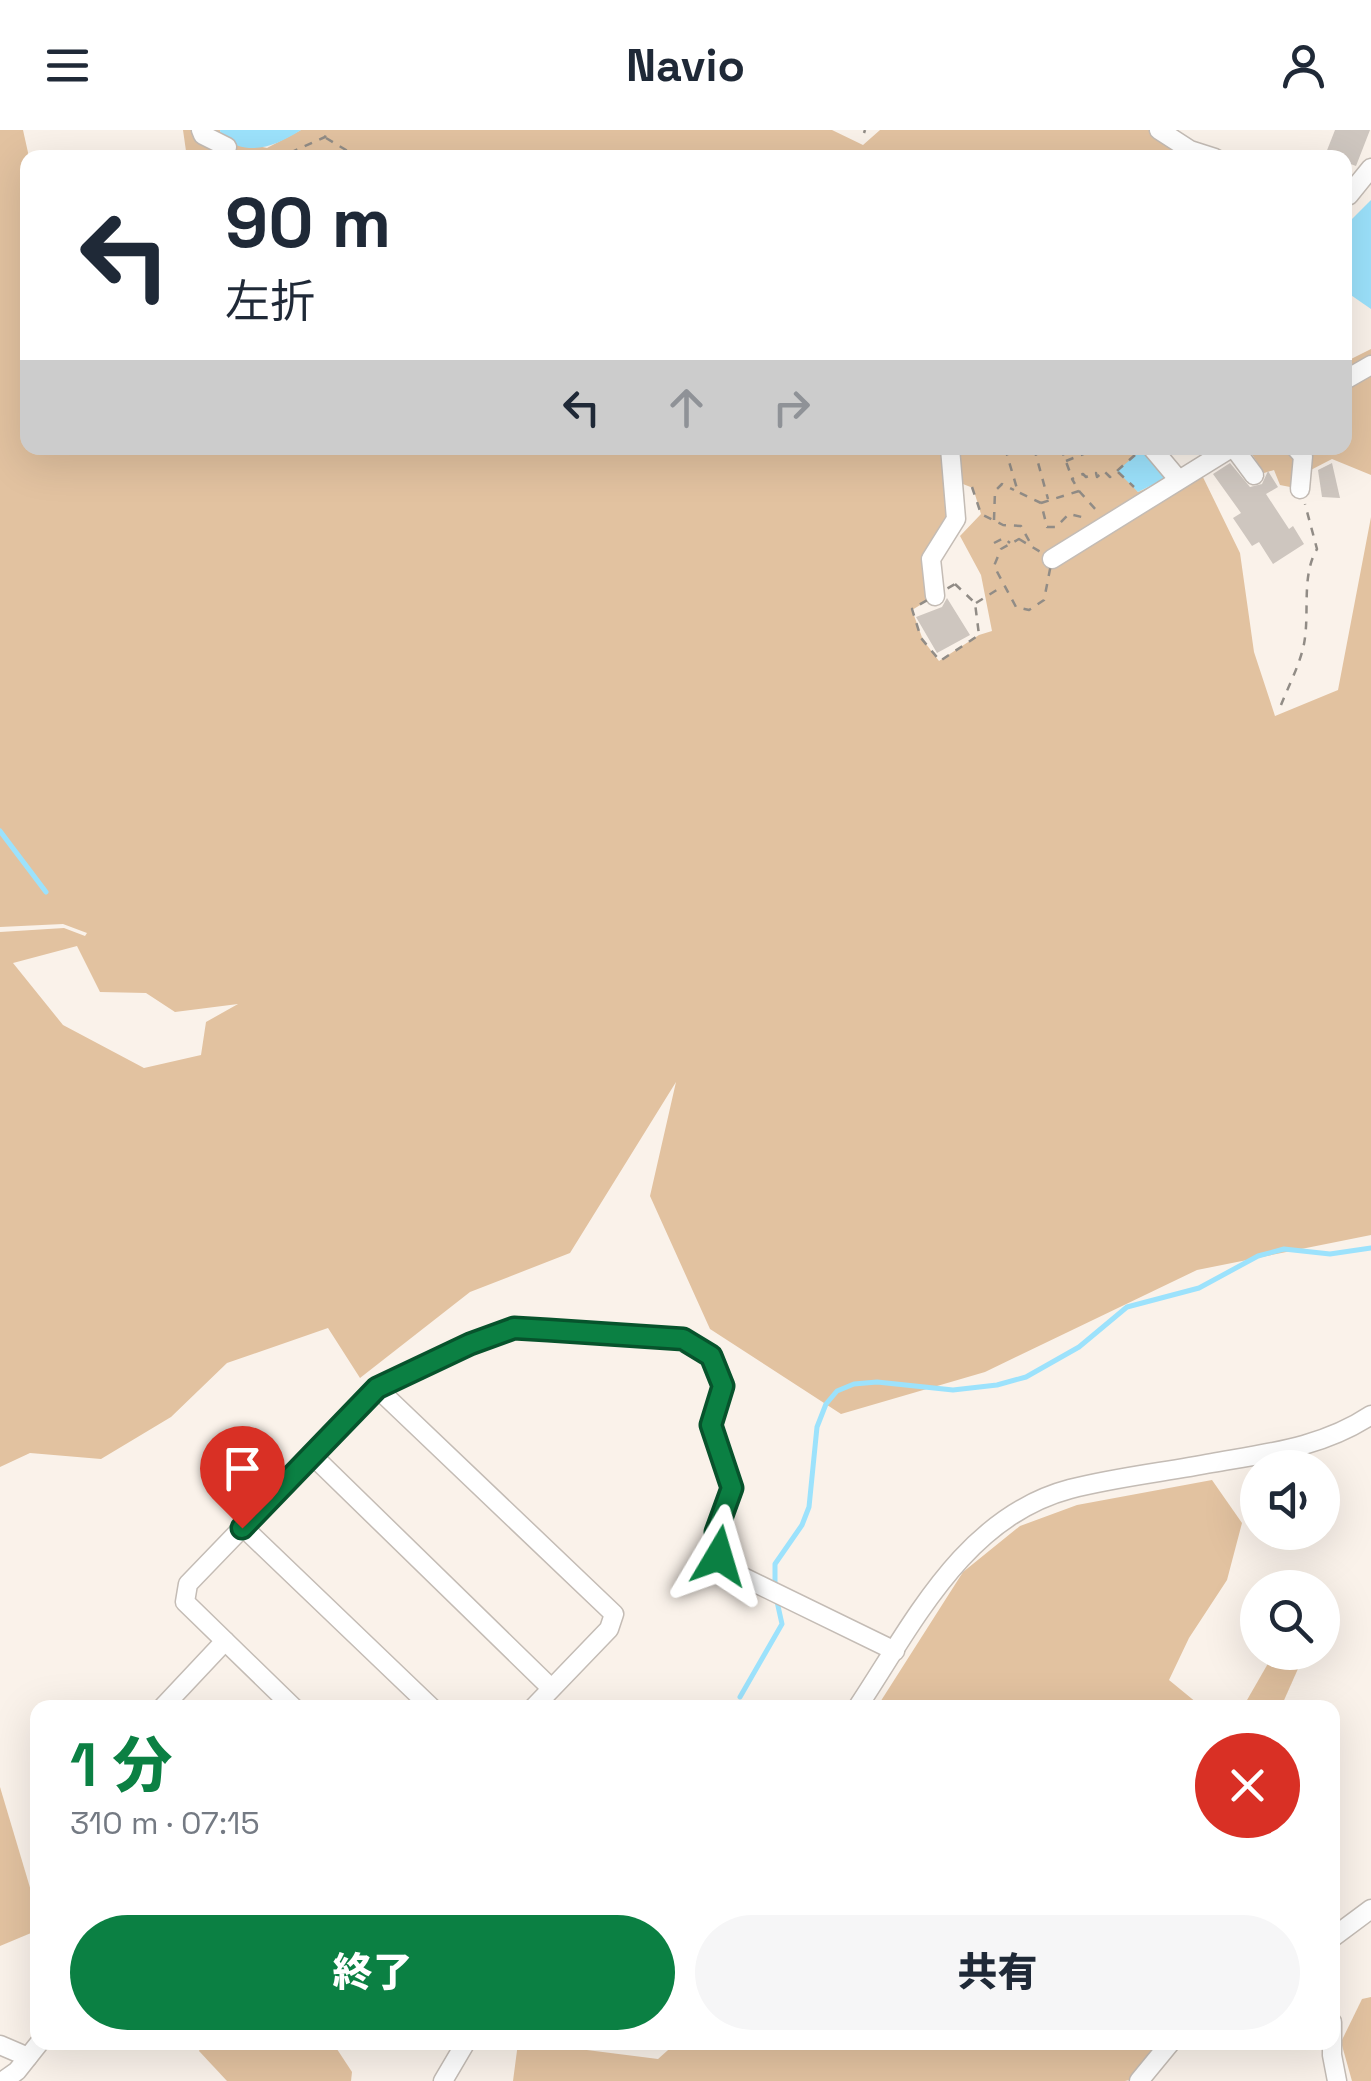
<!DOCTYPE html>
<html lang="ja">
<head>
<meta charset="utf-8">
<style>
	body { margin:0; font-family:"Space Grotesk","Noto Sans JP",sans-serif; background:#f6f6f7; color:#1f2937; height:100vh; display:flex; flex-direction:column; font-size:38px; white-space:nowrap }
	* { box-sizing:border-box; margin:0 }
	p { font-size:32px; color:#747a83 }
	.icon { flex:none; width:55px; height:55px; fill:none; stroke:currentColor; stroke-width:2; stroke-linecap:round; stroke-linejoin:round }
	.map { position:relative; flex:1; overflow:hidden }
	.side { position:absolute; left:30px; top:1570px; width:1310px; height:350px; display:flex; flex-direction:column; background:#fff; border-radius:20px; box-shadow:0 10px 40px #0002 }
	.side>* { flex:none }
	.hud { position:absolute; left:20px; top:20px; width:1332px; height:305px; border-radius:20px; box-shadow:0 10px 40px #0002; background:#fff; color:#1f2937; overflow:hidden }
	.tools { position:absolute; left:1240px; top:1320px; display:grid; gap:20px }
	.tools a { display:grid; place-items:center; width:100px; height:100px; border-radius:50%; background:#fff; box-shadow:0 10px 40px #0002; font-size:50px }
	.pin { position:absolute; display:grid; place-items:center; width:85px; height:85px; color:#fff; margin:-102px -42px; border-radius:50% 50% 50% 0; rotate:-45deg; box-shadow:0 0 10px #0007 }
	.pin .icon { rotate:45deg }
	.me { position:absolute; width:110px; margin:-55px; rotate:7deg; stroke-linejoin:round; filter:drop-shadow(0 0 8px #0008) }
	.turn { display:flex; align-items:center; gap:35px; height:210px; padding:0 40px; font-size:45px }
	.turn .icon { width:130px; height:130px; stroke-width:2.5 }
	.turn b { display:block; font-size:70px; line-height:85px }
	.lanes { display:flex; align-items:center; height:95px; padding:0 40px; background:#0003; justify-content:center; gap:50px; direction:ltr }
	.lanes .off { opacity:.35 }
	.round { display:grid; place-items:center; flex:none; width:105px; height:105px; border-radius:52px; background:#f6f6f7 }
	.head { display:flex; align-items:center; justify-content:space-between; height:170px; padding:0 40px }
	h1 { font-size:60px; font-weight:800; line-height:75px; color:#0b8043 }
	.action { display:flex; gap:20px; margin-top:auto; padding:20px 40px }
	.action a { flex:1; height:115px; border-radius:60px; background:#0b8043; color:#fff; font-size:40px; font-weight:800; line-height:115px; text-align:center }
	.action a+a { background:#f6f6f7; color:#1f2937 }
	header { display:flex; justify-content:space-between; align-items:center; height:130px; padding:0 40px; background:#fff; font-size:45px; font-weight:800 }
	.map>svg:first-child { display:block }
	.green { fill:#e2c2a0; fill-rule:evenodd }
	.water { fill:#9ce2fc }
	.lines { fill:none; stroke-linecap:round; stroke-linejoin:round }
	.stream { stroke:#9ce2fc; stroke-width:5 }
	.building { fill:#cec6bf }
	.minor-casing { stroke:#c4bcb5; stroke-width:21 }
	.path { stroke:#918c86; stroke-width:2.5; stroke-dasharray:8 8; stroke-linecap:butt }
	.minor { stroke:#fff; stroke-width:18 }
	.route-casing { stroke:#07532c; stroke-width:25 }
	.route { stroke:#0b8043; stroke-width:18 }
</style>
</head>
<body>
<header><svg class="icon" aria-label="menu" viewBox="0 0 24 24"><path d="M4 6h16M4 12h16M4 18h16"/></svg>Navio<svg class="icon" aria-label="person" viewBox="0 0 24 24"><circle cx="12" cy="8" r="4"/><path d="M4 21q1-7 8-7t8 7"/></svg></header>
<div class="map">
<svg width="1371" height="1951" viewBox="0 0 1371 1951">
	<rect width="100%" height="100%" fill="#faf2ea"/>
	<!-- green -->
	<g class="green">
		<path d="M0,0h23l6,27 -1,291h1116l-19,28 13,16 24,-11 6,4 30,-18 42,86 14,99 21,64 63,-26 33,-173v718l-174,35 -212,102 -144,42 -131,-85 -60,-133 26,-114 -106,171 -100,39 -110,86 -32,-50 -101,35 -56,54 -70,42 -71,-6 -30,14v-535l64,-4 21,8 2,-3 -24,-9 -63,3zM953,350l20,8 8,26 -21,22 21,39 11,56 -13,4 -40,26 -16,-21 -11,-30 23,-14 -4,-37 25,-40zM77,816l23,46 46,1 29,19 63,-8 -32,18 -5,33 -57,13 -81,-43 -50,-62z"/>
		<polygon points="183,0 220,0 221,8 267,18 301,0 832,0 863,15 880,0 1159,0 1216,27 1013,28 1010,23 1011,27 187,28"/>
		<polygon points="1371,219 1371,345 1332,329 1303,344 1300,359 1280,355 1274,340 1264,343 1248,318 1345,318 1345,232"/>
		<polygon points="1212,1350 1242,1393 1227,1450 1189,1508 1169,1550 1197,1573 1240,1577 877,1577 963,1442 1020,1396 1077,1375"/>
		<polygon points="1274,1523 1305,1523 1281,1577 1243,1577"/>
		<polygon points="0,1657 37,1781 31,1803 0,1816"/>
		<polygon points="1371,1867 1371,1951 1352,1951 1341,1912 1362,1869"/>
		<polygon points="677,1912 1164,1913 1134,1949 1125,1951 513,1951 518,1913 568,1913 579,1919 658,1929"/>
		<polygon points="203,1913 333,1913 352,1942 351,1951 227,1951 199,1921"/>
	</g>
	<!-- water -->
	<g class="water">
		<path d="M220,0h81c-27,17 -52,27 -80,7z"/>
		<polygon points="1371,70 1371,179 1345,161 1345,96"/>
		<polygon points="1144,318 1174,344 1138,362 1117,341"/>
	</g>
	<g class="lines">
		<!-- stream -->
		<g class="stream">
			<polyline points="0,701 46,762"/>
			<polyline points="775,1456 775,1434 802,1395 809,1377 817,1297 826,1274 837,1261 854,1254 877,1252 953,1260 997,1255 1026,1247 1079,1217 1127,1177 1199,1158 1258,1126 1284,1119 1330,1124 1371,1118"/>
			<polyline points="740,1567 782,1494 776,1467"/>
		</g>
	</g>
	<!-- building -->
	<g class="building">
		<polygon points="1335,0 1370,0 1356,36 1345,32 1345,28 1324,28"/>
		<polygon points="1230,333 1250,357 1262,354 1268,341 1278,357 1266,364 1289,399 1293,396 1304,414 1273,434 1259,412 1252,416 1233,388 1241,383 1213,344"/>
		<polygon points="1332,333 1340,368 1322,367 1318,340"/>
		<polygon points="947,468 970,505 937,523 916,487 942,477"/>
	</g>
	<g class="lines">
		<defs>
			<g id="minor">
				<polyline points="201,0 203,5 227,17"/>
				<polyline points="1159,0 1190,20 1215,28"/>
				<polyline points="1345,64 1349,65 1371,38"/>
				<polyline points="1345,250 1371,235"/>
				<polyline points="1152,318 1178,349"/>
				<polyline points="1234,318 1254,345"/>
				<polyline points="1296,318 1303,326 1300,359"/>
				<polyline points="1052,429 1231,318"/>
				<polyline points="935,466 931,429 956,389 950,318"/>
				<polyline points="377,1258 614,1484 609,1499 533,1578"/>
				<polyline points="312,1325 551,1558"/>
				<polyline points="243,1397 432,1578"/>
				<polyline points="162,1578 225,1511"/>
				<polyline points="294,1578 185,1472 188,1454 377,1258 471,1213 514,1199 683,1209 711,1226 723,1256 711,1295 732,1358 716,1402 719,1426 737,1444 895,1521"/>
				<path d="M857,1578c56,-84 107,-191 213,-219 46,-12 95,-17 142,-26 57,-10 111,-16 159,-48"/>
				<polyline points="1332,1808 1371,1779"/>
				<polyline points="1332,1892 1332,1925 1337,1951"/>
				<polyline points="0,1915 28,1927"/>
				<polyline points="3,1951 17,1941 40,1912"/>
				<polyline points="443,1951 466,1912"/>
				<polyline points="1139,1951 1171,1912"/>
			</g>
		</defs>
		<!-- minor casing -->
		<use href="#minor" class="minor-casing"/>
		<!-- path -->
		<g class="path">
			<polyline points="864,3 865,0"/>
			<polyline points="326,8 346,20 349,28"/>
			<polyline points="243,22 283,26 325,7 328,0"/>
			<polyline points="1005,318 1018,362 1041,373 1047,397 1056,397 1069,384 1086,388"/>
			<polyline points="1034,318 1048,369"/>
			<polyline points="1061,318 1072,348"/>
			<polyline points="1066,331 1098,318"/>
			<polyline points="1118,342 1134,357"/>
			<polyline points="972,357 981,384 1003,395 1021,396 1033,418"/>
			<polyline points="1079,361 1097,381"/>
			<polyline points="1041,373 1079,361 1072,349 1083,344 1086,347 1096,343 1097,347 1104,341 1110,347 1135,325"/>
			<polyline points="994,390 995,361 1002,354 1014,360"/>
			<polygon points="1019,409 1052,429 1044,470 1029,480 1016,477 994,436 1001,419"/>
			<polyline points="994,413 1004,408 1010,413"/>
			<polygon points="955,454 975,473 979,505 940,531 921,508 912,479"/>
			<polyline points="976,473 1003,456"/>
			<path d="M1281,575c8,-20 19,-41 23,-61 6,-32 -3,-68 13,-95l-12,-45"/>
		</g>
		<!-- minor -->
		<use href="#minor" class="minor"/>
	</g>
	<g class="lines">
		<defs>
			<polyline id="route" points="242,1398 377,1258 470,1214 514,1198 548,1200 683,1209 711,1226 723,1256 711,1295 732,1358 716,1402 719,1426"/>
		</defs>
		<!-- route casing -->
		<use href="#route" class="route-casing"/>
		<!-- route -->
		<use href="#route" class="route"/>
	</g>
</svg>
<div class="tools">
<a><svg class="icon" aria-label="sound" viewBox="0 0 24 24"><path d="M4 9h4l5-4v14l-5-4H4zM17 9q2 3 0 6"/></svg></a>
<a><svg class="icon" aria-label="search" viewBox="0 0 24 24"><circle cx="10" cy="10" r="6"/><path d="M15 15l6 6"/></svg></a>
</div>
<div class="pin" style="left:242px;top:1398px;background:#d93025"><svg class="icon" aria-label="arrive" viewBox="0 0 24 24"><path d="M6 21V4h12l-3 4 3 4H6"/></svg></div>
<svg class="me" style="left:719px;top:1426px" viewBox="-20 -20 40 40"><path d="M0-17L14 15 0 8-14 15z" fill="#0b8043" stroke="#fff" stroke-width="4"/></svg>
<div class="hud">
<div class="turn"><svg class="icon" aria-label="left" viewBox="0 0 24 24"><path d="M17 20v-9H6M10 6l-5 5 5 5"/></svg><div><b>90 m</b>左折</div></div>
<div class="lanes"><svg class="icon" aria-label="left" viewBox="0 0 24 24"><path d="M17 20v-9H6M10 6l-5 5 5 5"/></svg><svg class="icon off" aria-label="ahead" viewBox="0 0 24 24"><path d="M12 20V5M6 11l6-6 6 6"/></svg><svg class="icon off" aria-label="right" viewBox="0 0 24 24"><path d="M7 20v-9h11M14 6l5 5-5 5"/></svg></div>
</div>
<section class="side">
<div class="head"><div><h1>1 分</h1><p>310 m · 07:15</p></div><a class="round" style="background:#d93025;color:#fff"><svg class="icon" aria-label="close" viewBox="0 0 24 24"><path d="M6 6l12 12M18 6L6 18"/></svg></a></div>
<div class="action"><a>終了</a><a>共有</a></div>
</section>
</div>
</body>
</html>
